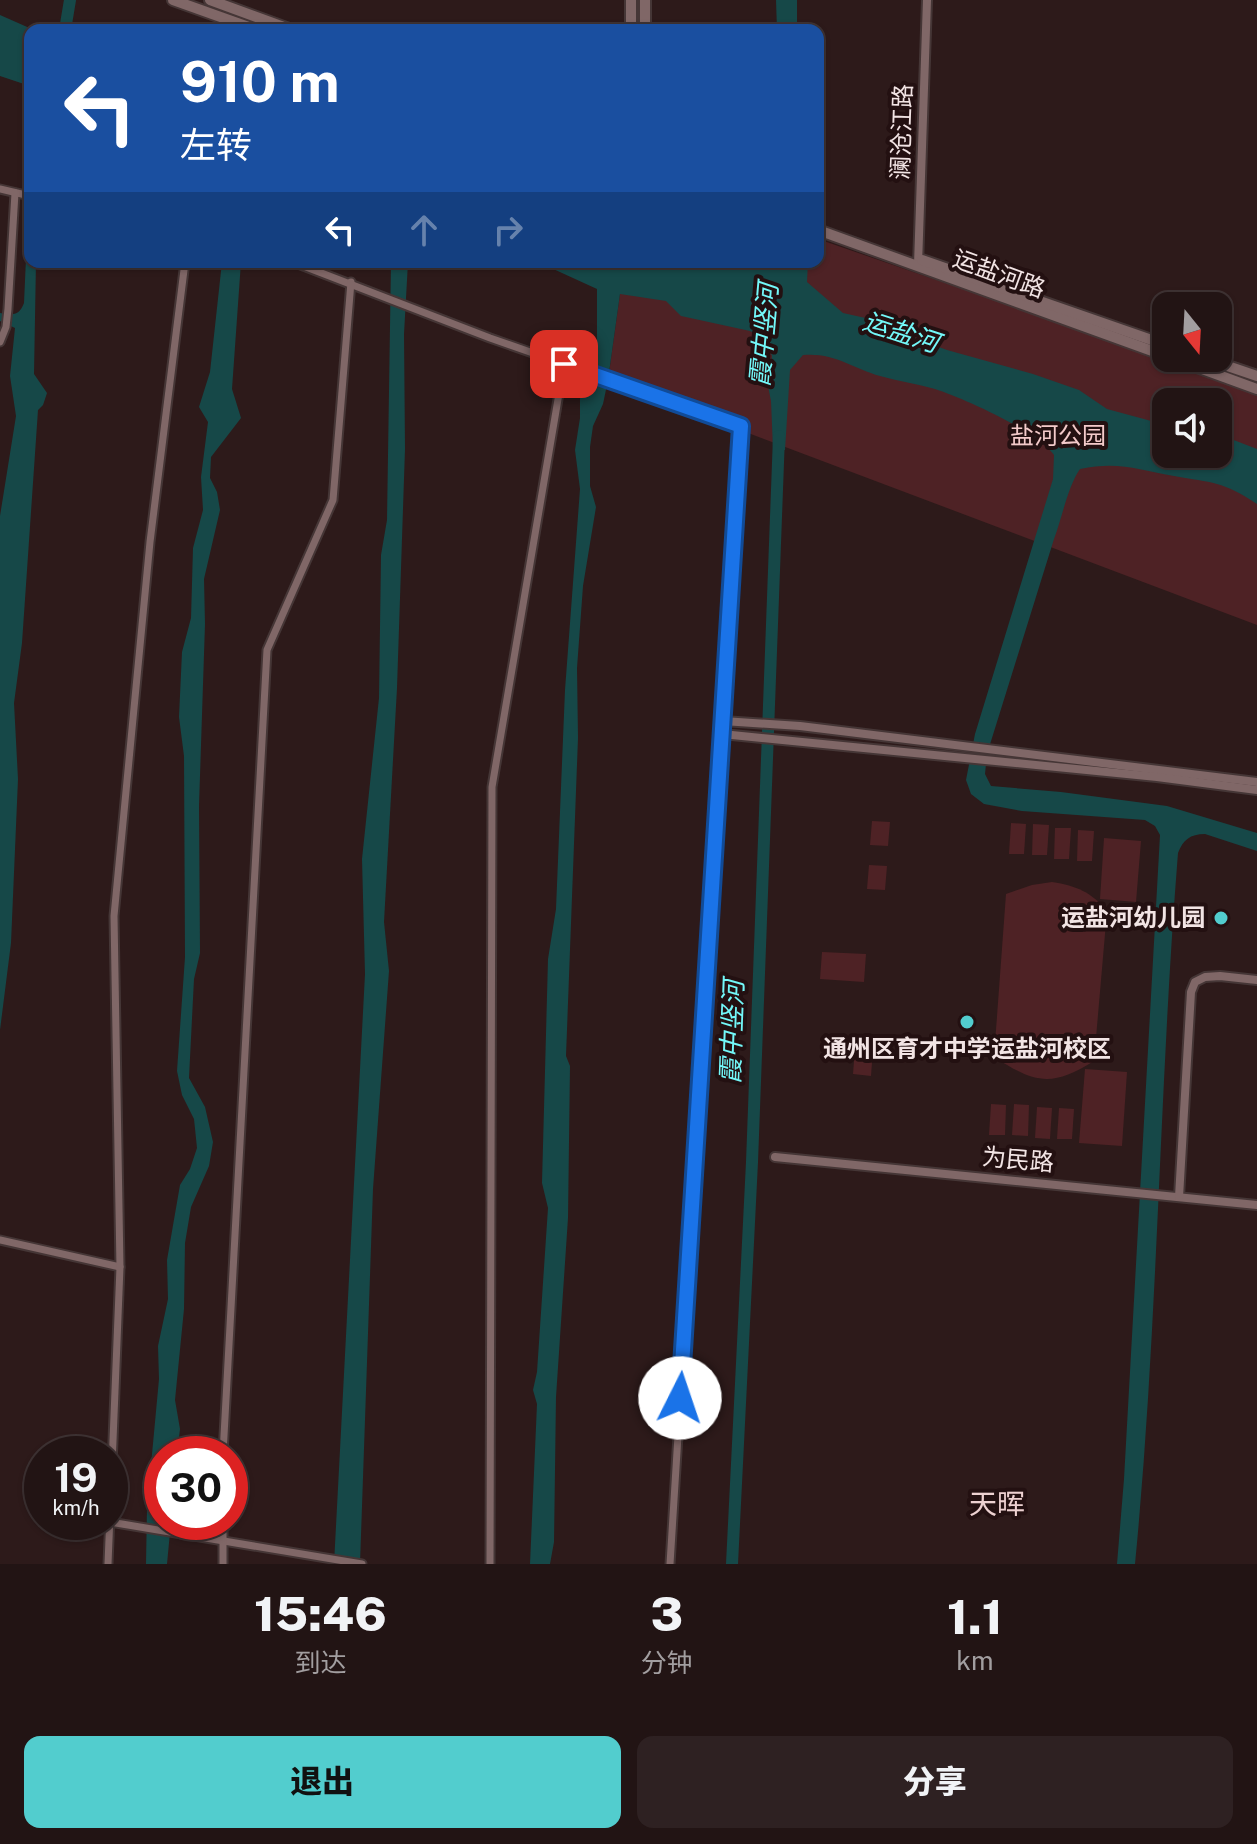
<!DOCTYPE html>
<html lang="zh">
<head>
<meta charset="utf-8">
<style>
	body { margin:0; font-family:"Public Sans","Noto Sans SC",sans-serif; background:#2e2122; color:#f1f3f6; height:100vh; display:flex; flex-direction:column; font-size:30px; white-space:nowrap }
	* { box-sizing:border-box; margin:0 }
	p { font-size:26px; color:#a29ea0 }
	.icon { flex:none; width:44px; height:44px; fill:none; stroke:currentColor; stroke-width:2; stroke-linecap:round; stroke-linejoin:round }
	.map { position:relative; height:1564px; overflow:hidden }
	.panel { display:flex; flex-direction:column; background:#221414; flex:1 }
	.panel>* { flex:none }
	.banner { position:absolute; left:24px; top:24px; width:800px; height:244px; border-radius:16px; box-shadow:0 2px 6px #0004,0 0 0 2px #3f3334; background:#1a4fa0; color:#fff; overflow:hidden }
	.needle { width:52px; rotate:162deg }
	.controls { position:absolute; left:1152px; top:292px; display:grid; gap:16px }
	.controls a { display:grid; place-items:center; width:80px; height:80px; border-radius:16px; background:#221414; box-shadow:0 2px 6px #0004,0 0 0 2px #3f3334; font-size:40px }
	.speed { position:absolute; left:24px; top:1436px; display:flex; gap:16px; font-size:40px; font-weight:700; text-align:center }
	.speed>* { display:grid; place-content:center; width:104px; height:104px; border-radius:50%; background:#221414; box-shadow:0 2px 6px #0004,0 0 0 2px #3f3334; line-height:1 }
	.speed small { font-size:20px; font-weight:400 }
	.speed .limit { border:12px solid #d22; background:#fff; color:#111 }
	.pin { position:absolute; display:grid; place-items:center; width:68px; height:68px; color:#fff; margin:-34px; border-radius:16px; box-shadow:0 4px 12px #0006 }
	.me { position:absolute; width:88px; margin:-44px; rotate:4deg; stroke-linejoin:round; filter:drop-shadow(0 0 6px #0008) }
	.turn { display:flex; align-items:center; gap:28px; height:168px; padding:0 24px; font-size:36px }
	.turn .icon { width:104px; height:104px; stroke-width:2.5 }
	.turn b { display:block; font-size:56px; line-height:68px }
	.lanes { display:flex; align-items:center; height:76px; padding:0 24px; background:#0003; justify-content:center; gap:40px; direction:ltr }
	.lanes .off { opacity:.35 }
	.eta { display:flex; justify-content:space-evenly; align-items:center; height:136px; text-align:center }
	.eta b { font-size:48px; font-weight:800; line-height:56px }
	.action { display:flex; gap:16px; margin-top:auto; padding:16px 24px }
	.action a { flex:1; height:92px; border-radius:16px; background:#52cdce; color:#111; font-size:32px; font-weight:800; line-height:92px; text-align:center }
	.action a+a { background:#2e2122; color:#f1f3f6 }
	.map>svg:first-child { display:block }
	.green { fill:#4e2225; fill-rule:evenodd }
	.water { fill:#164848 }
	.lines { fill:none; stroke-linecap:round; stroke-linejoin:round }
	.river { stroke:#164848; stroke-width:12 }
	.minor-casing { stroke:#453636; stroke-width:11 }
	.tertiary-casing { stroke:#453636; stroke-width:12 }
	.secondary-casing { stroke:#453636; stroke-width:14 }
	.minor { stroke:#806767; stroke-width:7 }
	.tertiary { stroke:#806767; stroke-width:8 }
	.secondary { stroke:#806767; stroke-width:10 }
	.route-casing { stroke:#114b97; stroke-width:20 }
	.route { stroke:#1a73e8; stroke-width:14 }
	.poi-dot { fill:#52cdce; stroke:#231011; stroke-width:3 }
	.labels { text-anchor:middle; stroke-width:8; stroke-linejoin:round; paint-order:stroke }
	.street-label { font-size:24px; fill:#f2e4e4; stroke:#231011 }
	.park-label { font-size:24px; fill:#f3caca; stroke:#231011 }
	.poi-label { font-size:24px; font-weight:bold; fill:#f2e4e4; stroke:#231011; text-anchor:end }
	.water-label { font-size:26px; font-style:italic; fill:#73f8f9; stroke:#231011 }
	.quarter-label { font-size:28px; fill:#edd1d1; stroke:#231011 }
</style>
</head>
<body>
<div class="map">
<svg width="1257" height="1564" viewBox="0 0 1257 1564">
	<rect width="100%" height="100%" fill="#2d1a1a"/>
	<!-- green -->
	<g class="green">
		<path d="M818,239l439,152v234l-649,-245 12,-86 2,-32h196zM1166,402h52v52h-52z"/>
		<polygon points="872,821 890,822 888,846 870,845"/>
		<polygon points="1011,823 1026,824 1024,854 1009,854"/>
		<polygon points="1033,824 1049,825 1047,855 1032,855"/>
		<polygon points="1055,828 1071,828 1069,859 1054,859"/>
		<polygon points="1078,830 1094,831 1092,861 1077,861"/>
		<polygon points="1104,838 1141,841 1136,902 1100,899"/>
		<polygon points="869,865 887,866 885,890 867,889"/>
		<path d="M1052,882c25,4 39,10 55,29l-13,150c-42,26 -58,23 -100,-4l12,-163 26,-9z"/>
		<polygon points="822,952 866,954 864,982 820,979"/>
		<polygon points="855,1048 873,1049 871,1076 853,1074"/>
		<polygon points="1085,1069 1127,1072 1122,1146 1079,1143"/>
		<polygon points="991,1104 1006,1105 1005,1135 989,1135"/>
		<polygon points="1014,1104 1029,1105 1028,1136 1012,1135"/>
		<polygon points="1037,1107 1052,1108 1050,1139 1035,1138"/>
		<polygon points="1059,1108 1074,1109 1072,1139 1057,1139"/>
	</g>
	<!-- water -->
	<g class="water">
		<polygon points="776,0 797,0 797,30 777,30"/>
		<polygon points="0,15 34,30 30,30 30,92 24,84 0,76"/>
		<path d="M30,169v93h6l-2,112 13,19 -4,12 -5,5 -16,233 -8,60 4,76 -7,164 -11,87v-514l16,-100 -6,-40 5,-48 -15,-7v-8c13,2 19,3 24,-10z"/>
		<polygon points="222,262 241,262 232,389 241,418 211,457 210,478 217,492 220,510 204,579 205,624 199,806 200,953 194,979 189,1078 205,1107 213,1142 209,1166 191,1207 185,1243 184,1309 175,1400 180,1429 177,1454 162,1454 162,1522 171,1522 167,1564 146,1564 147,1508 159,1379 158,1346 168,1299 167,1260 180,1185 190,1169 197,1148 194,1119 182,1095 177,1071 185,957 184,756 179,717 182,652 191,618 193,548 203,510 201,477 208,422 199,407 210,372"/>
		<polygon points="391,262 408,262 404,334 405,449 397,688 384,922 389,971 373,1189 360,1564 334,1564 365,974 362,859 379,698 381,555 387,520"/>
		<path d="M538,262h182l14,7 14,1 28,-8h32l-1,20 36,31 27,6 19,10 58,21 86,24 46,16 28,19 59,16v29h52v-20l39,15v55c-34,-23 -45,-21 -83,-28 -37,-6 -54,-15 -94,-7 -12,17 -18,49 -26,70l-67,215 -2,20 6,12 70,6 106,14 90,27v18l-52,-17c-15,0 -22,6 -27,19 -19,237 -20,475 -43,711h-18l7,-85 36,-644 -5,-9 -10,-6 -123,-9 -38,-7 -13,-10 -5,-14 9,-46 78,-255 1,-24c-15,-23 -91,-57 -119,-66 -18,-5 -37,-8 -55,-13 -27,-8 -47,-24 -77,-21l-13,15 -5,80 -12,-1 -2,-48 -3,-15 4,-30 -7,-17 -15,-8 -69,-15 -15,-15 -46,-7 -12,86 -5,24 -10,22 -3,21v39l6,21 -13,79 -6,82 1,70 -12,318 4,10 -2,152 -12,179 -2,145 -4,22h-20l7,-160 -4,-14 4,-18 11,-164 -6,-25 6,-224 8,-50 9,-219 15,-201 -5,-39 5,-32v-25l13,-10 4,-14v-80z"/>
	</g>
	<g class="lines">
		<!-- river -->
		<g class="river">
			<polyline points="65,30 70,0"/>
			<polyline points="732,1564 752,1162 779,436"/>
		</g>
		<defs>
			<g id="minor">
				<polyline points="0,189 30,196"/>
				<polyline points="293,262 490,338 741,426 670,1564"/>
				<polyline points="0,342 6,327 8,309 15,193"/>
				<polyline points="0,1240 120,1267"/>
				<polyline points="223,1454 267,650 333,500 351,282"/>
				<polyline points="110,1522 362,1564"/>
				<polyline points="108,1564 120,1267 114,916 150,542 185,262"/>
				<polyline points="223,1564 223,1522"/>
				<polyline points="490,1564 492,787 564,364"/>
			</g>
			<g id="tertiary">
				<polyline points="918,265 927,0"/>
				<polyline points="723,721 800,726 1257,782"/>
				<polyline points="722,734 1157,777 1257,790"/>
				<polyline points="775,1157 1257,1205"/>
				<polyline points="1179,1197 1191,992 1195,982 1205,977 1220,976 1257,980"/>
			</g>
			<g id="secondary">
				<polyline points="173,0 257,30"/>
				<polyline points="210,0 292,30"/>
				<polyline points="645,0 645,30"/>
				<polyline points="631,30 631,0"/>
				<polyline points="818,230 1166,356"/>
				<polyline points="922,260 1166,345"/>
				<polyline points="1172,358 1257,389"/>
				<polyline points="1204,358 1257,376"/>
			</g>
		</defs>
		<!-- minor casing -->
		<use href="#minor" class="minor-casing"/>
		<!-- tertiary casing -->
		<use href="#tertiary" class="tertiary-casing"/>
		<!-- secondary casing -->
		<use href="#secondary" class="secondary-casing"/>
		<!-- minor -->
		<use href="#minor" class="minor"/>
		<!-- tertiary -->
		<use href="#tertiary" class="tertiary"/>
		<!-- secondary -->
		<use href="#secondary" class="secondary"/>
	</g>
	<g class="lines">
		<defs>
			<polyline id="route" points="564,364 741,426 680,1398"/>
		</defs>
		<!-- route casing -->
		<use href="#route" class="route-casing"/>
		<!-- route -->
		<use href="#route" class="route"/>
	</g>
	<!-- markers -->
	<g class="poi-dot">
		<circle cx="1221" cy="918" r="8"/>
		<circle cx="967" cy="1022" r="8"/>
	</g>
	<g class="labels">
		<!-- street labels -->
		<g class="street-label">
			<text transform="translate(902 132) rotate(-88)" y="8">澜沧江路</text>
			<text transform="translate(999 274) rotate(20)" y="8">运盐河路</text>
			<text transform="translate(1018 1160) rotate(5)" y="8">为民路</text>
		</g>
		<!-- park labels -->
		<g class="park-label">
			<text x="1058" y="444">盐河公园</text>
		</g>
		<!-- poi labels -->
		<g class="poi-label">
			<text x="1205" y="926">运盐河幼儿园</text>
			<text x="967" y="1057" text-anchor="middle">通州区育才中学运盐河校区</text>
		</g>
		<!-- water labels -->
		<g class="water-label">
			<text transform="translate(901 332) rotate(18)" y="9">运盐河</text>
			<text transform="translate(764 335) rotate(-85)" y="9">霞中竖河</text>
			<text transform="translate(732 1032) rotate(-88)" y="9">霞中竖河</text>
		</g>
		<!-- quarter labels -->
		<g class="quarter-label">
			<text x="997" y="1514">天晖</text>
		</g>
	</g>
</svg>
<div class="controls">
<a><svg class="needle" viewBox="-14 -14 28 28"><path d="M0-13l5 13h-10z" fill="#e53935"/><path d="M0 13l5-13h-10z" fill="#a29ea0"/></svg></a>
<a><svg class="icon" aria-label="sound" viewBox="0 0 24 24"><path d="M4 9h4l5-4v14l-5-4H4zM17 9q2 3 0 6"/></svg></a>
</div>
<div class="speed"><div>19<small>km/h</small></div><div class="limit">30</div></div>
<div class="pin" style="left:564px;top:364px;background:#d93025"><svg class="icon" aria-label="arrive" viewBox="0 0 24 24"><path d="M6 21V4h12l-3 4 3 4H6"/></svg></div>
<svg class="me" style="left:680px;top:1398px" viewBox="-20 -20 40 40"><circle r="19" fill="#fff"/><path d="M0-13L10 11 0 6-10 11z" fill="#1a73e8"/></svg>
<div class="banner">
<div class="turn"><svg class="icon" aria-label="left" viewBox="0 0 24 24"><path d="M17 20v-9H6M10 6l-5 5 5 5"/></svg><div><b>910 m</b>左转</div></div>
<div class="lanes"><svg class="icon" aria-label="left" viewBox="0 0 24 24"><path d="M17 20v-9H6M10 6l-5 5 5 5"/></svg><svg class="icon off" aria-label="ahead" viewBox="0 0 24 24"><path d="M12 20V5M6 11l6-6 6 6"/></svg><svg class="icon off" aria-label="right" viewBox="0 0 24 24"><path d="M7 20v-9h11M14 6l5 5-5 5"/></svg></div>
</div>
</div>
<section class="panel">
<div class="eta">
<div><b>15:46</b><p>到达</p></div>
<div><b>3</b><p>分钟</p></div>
<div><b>1.1</b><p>km</p></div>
</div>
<div class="action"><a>退出</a><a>分享</a></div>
</section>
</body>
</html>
